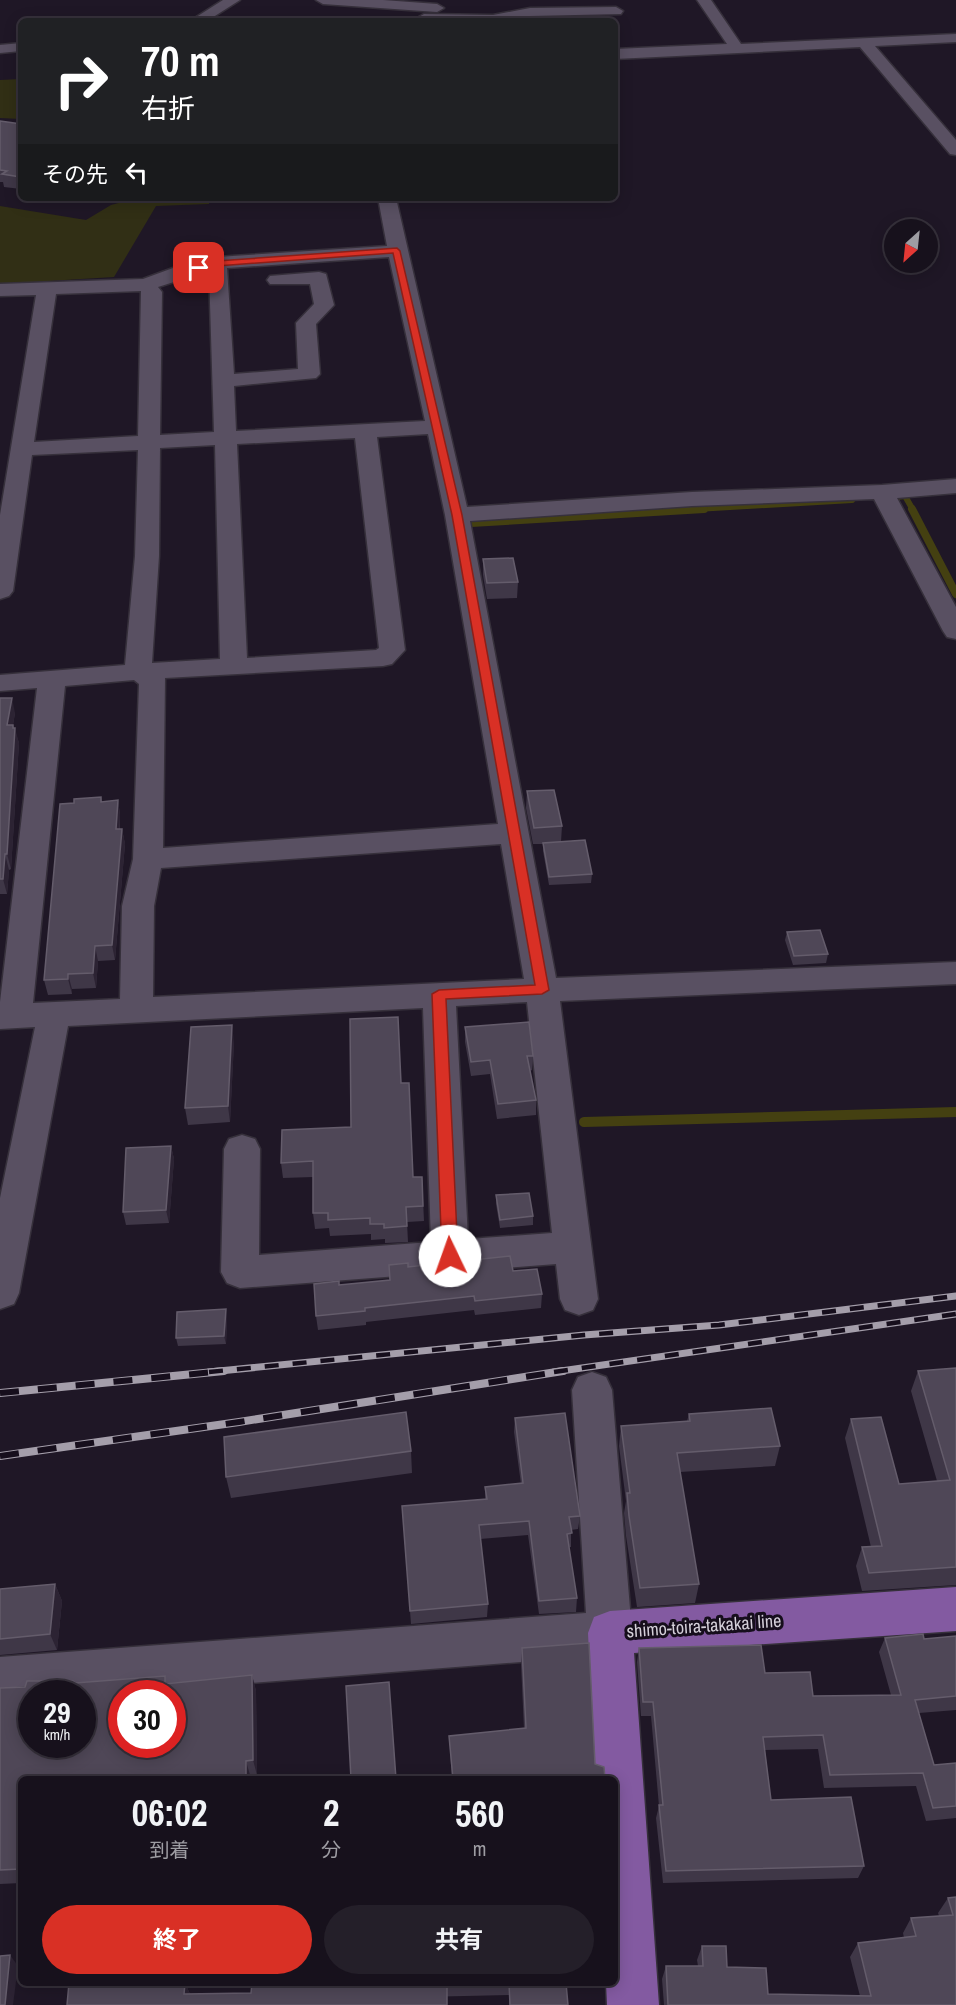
<!DOCTYPE html>
<html lang="ja">
<head>
<meta charset="utf-8">
<style>
	body { margin:0; font-family:"Archivo Narrow","Noto Sans JP",sans-serif; background:#241f29; color:#f1f3f6; height:100vh; display:flex; flex-direction:column; font-size:22px; white-space:nowrap }
	* { box-sizing:border-box; margin:0 }
	p { font-size:20px; color:#9e9da3 }
	.icon { flex:none; width:33px; height:33px; fill:none; stroke:currentColor; stroke-width:2; stroke-linecap:round; stroke-linejoin:round }
	.map { position:relative; flex:1; overflow:hidden }
	.side { position:absolute; left:18px; top:1776px; width:600px; height:210px; display:flex; flex-direction:column; background:#17111c; border-radius:9px; box-shadow:0 3px 15px #0003,0 0 0 2px #36313b }
	.side>* { flex:none }
	.hud { position:absolute; left:18px; top:18px; width:600px; height:183px; border-radius:9px; box-shadow:0 3px 15px #0003,0 0 0 2px #36313b; background:#202124; color:#fff; overflow:hidden }
	.needle { width:39px; rotate:207deg }
	.fabs { position:absolute; left:884px; top:219px; display:grid; gap:12px }
	.fabs a { display:grid; place-items:center; width:54px; height:54px; border-radius:50%; background:#17111c; box-shadow:0 3px 15px #0003,0 0 0 2px #36313b; font-size:30px }
	.speed { position:absolute; left:18px; top:1680px; display:flex; gap:12px; font-size:30px; font-weight:700; text-align:center }
	.speed>* { display:grid; place-content:center; width:78px; height:78px; border-radius:50%; background:#17111c; box-shadow:0 3px 15px #0003,0 0 0 2px #36313b; line-height:1 }
	.speed small { font-size:15px; font-weight:400 }
	.speed .limit { border:9px solid #d22; background:#fff; color:#111 }
	.pin { position:absolute; display:grid; place-items:center; width:51px; height:51px; color:#fff; margin:-26px; border-radius:12px; box-shadow:0 3px 9px #0006 }
	.me { position:absolute; width:66px; margin:-33px; rotate:357deg; stroke-linejoin:round; filter:drop-shadow(0 0 4px #0008) }
	.turn { display:flex; align-items:center; gap:21px; height:126px; padding:0 24px; font-size:27px }
	.turn .icon { width:78px; height:78px; stroke-width:2.5 }
	.turn b { display:block; font-size:42px; line-height:51px }
	.then { display:flex; align-items:center; height:57px; padding:0 24px; background:#0003; gap:12px; font-size:22px }
	.eta { display:flex; justify-content:space-evenly; align-items:center; height:102px; text-align:center }
	.eta b { font-size:36px; font-weight:700; line-height:42px }
	.button { display:flex; gap:12px; margin-top:auto; padding:12px 24px }
	.button a { flex:1; height:69px; border-radius:36px; background:#d93025; color:#fff; font-size:24px; font-weight:700; line-height:69px; text-align:center }
	.button a+a { background:#241f29; color:#f1f3f6 }
	.map>svg:first-child { display:block }
	.green { fill:#312f15 }
	.lines { fill:none; stroke-linecap:round; stroke-linejoin:round }
	.stream-far2 { stroke:#444011; stroke-width:6 }
	.stream-far1 { stroke:#444011; stroke-width:8 }
	.stream { stroke:#444011; stroke-width:10 }
	.minor-casing { stroke:#36303b; stroke-width:3 }
	.major-casing { stroke:#36303b; stroke-width:3 }
	.minor { fill:#595062; fill-rule:evenodd }
	.major { fill:#835aa1; fill-rule:evenodd }
	.rail-far1-casing { stroke:#a49eaa; stroke-width:7 }
	.rail-casing { stroke:#a49eaa; stroke-width:8 }
	.rail-far1 { stroke:#160e1c; stroke-width:4.5; stroke-dasharray:14; stroke-linecap:butt }
	.rail { stroke:#160e1c; stroke-width:6; stroke-dasharray:19; stroke-linecap:butt }
	.wall { fill:#3f3747 }
	.shaded-wall { fill:#2c2333 }
	.building { fill:#4f4757; stroke:#645c6b; stroke-width:1.5; fill-rule:evenodd }
	.route { fill:#d93025; stroke:#8d1f18; stroke-width:1.5 }
	.labels { text-anchor:middle; stroke-width:6; stroke-linejoin:round; paint-order:stroke }
	.near-street-label { font-size:18px; fill:#d5d0da; stroke:#160e1c }
</style>
</head>
<body>
<div class="map">
<svg width="956" height="2005" viewBox="0 0 956 2005">
	<rect width="100%" height="100%" fill="#1f1726"/>
	<!-- green -->
	<g class="green">
		<polygon points="21,79 21,119 0,118 0,80"/>
		<polygon points="138,198 209,198 209,204 156,206 114,277 0,284 0,206 86,220 111,205"/>
	</g>
	<g class="lines">
		<!-- stream-far2 -->
		<g class="stream-far2">
			<polyline points="897,497 905,496 913,510"/>
			<polyline points="679,510 852,500"/>
		</g>
		<!-- stream-far1 -->
		<g class="stream-far1">
			<polyline points="912,509 956,594"/>
			<polyline points="471,523 704,509"/>
		</g>
		<!-- stream -->
		<polyline class="stream" points="584,1122 956,1112"/>
		<defs>
			<g id="minor">
				<polygon points="223,0 240,0 207,21 190,21"/>
				<polygon points="316,0 383,0 437,4 444,8 437,12 323,4"/>
				<polygon points="697,0 711,0 741,44 956,34 956,42 875,46 956,140 956,155 950,154 860,47 615,59 615,49 727,44"/>
				<polygon points="616,7 623,11 621,14 530,16 505,21 419,21 417,18 424,14 493,15 530,8"/>
				<polygon points="21,43 21,51 0,53 0,45"/>
				<path d="M378,198h18l71,309 225,-15 190,-7 74,-6v14l-59,5 59,109v32l-9,-2 -4,-6 -69,-132 -182,7 -222,15 86,457 400,-16v22l-396,17 38,298 -5,11 -14,5 -14,-5 -5,-11 -4,-35 -316,24 -13,-5 -6,-11 3,-123 5,-10 13,-4 13,4 5,10 -1,106 172,-13 -8,-234 -355,18 -49,267 -5,11 -14,5v-111l35,-171 -35,2v-27l37,-314 -37,3v-16l125,-10 10,-109 3,-106 -106,5 -19,136 -4,5 -9,3v-84l36,-220 -36,1v-12l143,-5 30,-11 44,-11 170,-11zM389,257l36,164 -189,10 -2,-45 82,-8 4,-4 -4,-50 18,-19 -8,-31 -7,-2 -49,4 -3,4 3,4h40l4,20 -18,19 2,46 -64,5 -7,-106zM209,271l5,161 -54,3 2,-143 -4,-5zM141,291l-3,145 -104,6 22,-148zM428,434l17,81 53,309 -335,24 2,-170 218,-12 9,-2 13,-14 -28,-213zM355,438l24,210 -3,2 -129,8 -10,-214zM215,445l5,214 -68,4 7,-107 1,-108zM134,680l5,4 -6,175 -11,47 -2,93 -87,4 32,-317zM501,844l23,135 -371,18 1,-91 7,-38zM527,1002l25,231 -84,6 -12,-233z"/>
				<polygon points="592,1372 606,1377 612,1390 632,1633 626,1649 610,1655 82,1696 82,1694 32,1694 32,1700 0,1703 0,1657 586,1613 572,1390 578,1377"/>
			</g>
			<polygon id="major" points="956,1587 956,1631 634,1653 659,2005 607,2005 606,1983 615,1983 615,1779 595,1779 588,1633 594,1617 610,1611"/>
		</defs>
		<!-- minor casing -->
		<use href="#minor" class="minor-casing"/>
		<!-- major casing -->
		<use href="#major" class="major-casing"/>
		<!-- minor -->
		<use href="#minor" class="minor"/>
		<!-- major -->
		<use href="#major" class="major"/>
		<defs>
			<g id="rail-far1">
				<polyline points="209,1372 584,1335 719,1325 956,1296"/>
				<polyline points="554,1372 956,1314"/>
			</g>
			<g id="rail">
				<polyline points="0,1393 224,1371"/>
				<polyline points="0,1456 239,1422 563,1371"/>
			</g>
		</defs>
		<!-- rail-far1 casing -->
		<use href="#rail-far1" class="rail-far1-casing"/>
		<!-- rail casing -->
		<use href="#rail" class="rail-casing"/>
		<!-- rail-far1 -->
		<use href="#rail-far1" class="rail-far1"/>
		<!-- rail -->
		<use href="#rail" class="rail"/>
	</g>
	<!-- wall -->
	<g class="wall">
		<polygon points="0,121 21,124 21,189 4,187 3,182 0,182"/>
		<polygon points="78,198 102,198 97,201"/>
		<polygon points="483,559 518,582 517,598 487,599 483,575"/>
		<polygon points="0,698 15,713 13,725 19,743 11,869 9,870 7,894 0,894"/>
		<polygon points="527,791 562,826 561,842 592,874 591,883 549,885 543,851 543,844 533,844 526,808"/>
		<polygon points="101,797 102,802 118,800 120,815 120,829 122,829 125,844 115,960 98,961 96,988 72,989 72,994 48,995 44,980 74,803"/>
		<polygon points="787,932 828,954 826,963 793,965 785,940"/>
		<polygon points="465,1027 533,1056 532,1070 530,1071 536,1100 536,1115 497,1119 490,1074 471,1076 465,1042"/>
		<polygon points="234,1042 230,1122 188,1125 185,1108"/>
		<polygon points="401,1083 413,1177 422,1177 424,1221 407,1222 408,1242 385,1243 385,1239 371,1240 371,1234 330,1236 329,1228 315,1229 313,1213 313,1177 283,1178 281,1163 351,1127"/>
		<polygon points="171,1146 174,1159 169,1223 126,1225 123,1212"/>
		<polygon points="496,1195 533,1216 533,1225 500,1228 496,1204"/>
		<polygon points="389,1265 408,1267 513,1271 542,1294 541,1308 475,1315 474,1310 366,1322 366,1325 318,1330 316,1316 339,1285 390,1280"/>
		<polygon points="227,1317 226,1344 178,1346 176,1338"/>
		<polygon points="956,1368 956,1585 862,1591 856,1566 862,1547 871,1547 845,1438 851,1419 899,1484 937,1481 911,1391 918,1371"/>
		<polygon points="689,1414 780,1446 775,1466 680,1472 699,1584 695,1603 637,1607 626,1536 624,1513 626,1501 619,1446 621,1426 687,1421"/>
		<polygon points="515,1418 580,1516 578,1529 571,1530 571,1547 569,1547 577,1598 576,1612 539,1614 528,1535 480,1539 488,1604 487,1617 411,1624 402,1506 485,1499 485,1487 521,1484 514,1432"/>
		<polygon points="411,1451 412,1473 231,1498 226,1477"/>
		<polygon points="55,1584 62,1601 57,1650 0,1655 0,1589"/>
		<polygon points="956,1636 956,1710 919,1713 934,1765 956,1763 956,1818 926,1821 916,1786 824,1788 818,1749 765,1750 771,1800 864,1866 858,1878 663,1883 656,1818 659,1806 651,1716 641,1716 637,1662 639,1648 765,1673 813,1696 891,1695 879,1652 885,1638 924,1639"/>
		<polygon points="522,1648 595,1764 605,1779 452,1779 449,1736 524,1729 521,1664"/>
		<polygon points="252,1675 256,1691 257,1775 250,1775 250,1779 21,1779 21,1883 0,1884 0,1688 75,1683 168,1684"/>
		<polygon points="956,1897 956,2005 664,2005 662,1979 666,1966 698,1966 697,1960 702,1946 727,1967 768,1994 860,1996 850,1957 858,1943 904,1938 903,1933 911,1918 939,1916 938,1913 948,1898"/>
		<polygon points="185,1983 190,1994 251,1993 252,1983 566,1983 568,2005 509,2005 509,1995 67,2005"/>
	</g>
	<!-- shaded-wall -->
	<g class="shaded-wall">
		<polygon points="12,698 15,713 13,725 15,732 15,728 19,743 11,869 7,854 7,725"/>
		<polygon points="118,800 120,815 119,844 116,829"/>
		<polygon points="122,829 125,844 115,960 112,945"/>
		<polygon points="5,854 9,870 7,894 3,879"/>
		<polygon points="95,946 98,961 96,988 93,973"/>
		<polygon points="68,974 72,989 72,994 68,979"/>
		<polygon points="232,1025 234,1042 230,1122 228,1106"/>
		<polygon points="171,1146 174,1159 169,1223 166,1210"/>
		<polygon points="226,1309 227,1317 226,1344 224,1336"/>
		<polygon points="55,1584 62,1601 57,1650 50,1634"/>
		<polygon points="252,1675 256,1691 257,1775 253,1760"/>
		<polygon points="246,1761 250,1775 250,1779 246,1779"/>
		<polygon points="10,1955 18,1966 13,2005 5,2005"/>
		<polygon points="185,1983 190,1994 184,1994"/>
	</g>
	<!-- building -->
	<g class="building">
		<polygon points="0,121 21,124 21,177 2,174 7,171 0,170"/>
		<polygon points="513,558 518,582 487,583 483,559"/>
		<polygon points="0,698 12,698 7,725 13,725 13,728 15,728 7,854 5,854 3,879 0,879"/>
		<polygon points="554,790 562,826 534,828 527,791"/>
		<polygon points="101,797 101,802 118,800 116,829 122,829 112,945 95,946 93,973 68,974 68,979 44,980 60,804 74,803 74,799"/>
		<polygon points="585,840 592,874 549,877 543,843"/>
		<polygon points="820,930 828,954 794,956 787,932"/>
		<polygon points="398,1017 401,1083 409,1083 413,1177 422,1177 423,1206 406,1207 407,1226 384,1228 384,1224 370,1224 370,1218 328,1220 328,1213 313,1213 313,1161 281,1163 282,1130 351,1127 350,1019"/>
		<polygon points="529,1022 533,1056 527,1056 536,1100 498,1104 490,1060 471,1062 465,1027"/>
		<polygon points="232,1025 228,1106 185,1108 191,1027"/>
		<polygon points="171,1146 166,1210 123,1212 126,1148"/>
		<polygon points="529,1193 533,1216 500,1220 496,1195"/>
		<polygon points="510,1256 513,1271 537,1269 542,1294 475,1301 474,1296 365,1308 365,1311 316,1316 314,1284 339,1281 339,1285 390,1280 389,1265 408,1263 408,1267"/>
		<polygon points="226,1309 224,1336 176,1338 177,1312"/>
		<polygon points="956,1368 956,1567 869,1573 862,1547 882,1546 851,1419 881,1417 899,1484 950,1480 918,1371"/>
		<polygon points="771,1408 780,1446 677,1453 699,1584 640,1588 629,1516 627,1493 630,1493 621,1426 690,1421 689,1414"/>
		<polygon points="406,1412 411,1451 226,1477 224,1437"/>
		<polygon points="565,1413 580,1516 569,1517 572,1533 567,1534 577,1598 539,1601 529,1521 479,1525 488,1604 410,1611 402,1506 487,1499 485,1487 523,1483 515,1418"/>
		<polygon points="55,1584 50,1634 0,1639 0,1589"/>
		<polygon points="923,1634 924,1639 956,1636 956,1696 915,1700 934,1765 956,1763 956,1806 933,1808 923,1773 830,1775 823,1735 763,1737 771,1800 851,1797 864,1866 666,1871 659,1805 663,1805 653,1702 643,1702 639,1648 761,1645 765,1673 810,1672 813,1696 901,1695 885,1638"/>
		<polygon points="589,1643 595,1764 604,1767 605,1779 453,1779 449,1736 526,1728 522,1648"/>
		<path d="M252,1675l1,85 -7,1v18h-225v90l-21,1v-182l25,-1 2,-6h46l2,2 90,-7v8zM32,1694h50v50h-50zM122,1694h50v50h-50z"/>
		<polygon points="389,1682 396,1779 351,1779 346,1686"/>
		<polygon points="956,1897 956,2005 668,2005 666,1966 703,1966 702,1946 726,1946 727,1967 766,1968 768,1994 871,1996 858,1943 916,1936 911,1918 953,1915 948,1898"/>
		<polygon points="10,1955 5,2005 0,2005 0,1956"/>
		<polygon points="69,1983 185,1983 184,1994 251,1993 252,1983 483,1983 447,1984 447,2005 67,2005"/>
		<polygon points="509,1983 566,1983 568,2005 510,2005"/>
	</g>
	<!-- route -->
	<polygon class="route" points="397,248 400,251 462,515 549,990 542,994 446,999 458,1256 456,1261 450,1262 445,1261 442,1256 432,994 439,990 535,985 452,515 393,253 217,266 199,270 195,268 217,261"/>
	<g class="labels">
		<!-- near-street labels -->
		<g class="near-street-label">
			<text transform="translate(704 1626) rotate(-4)" y="6">shimo-toira-takakai line</text>
		</g>
	</g>
</svg>
<div class="fabs">
<a><svg class="needle" viewBox="-14 -14 28 28"><path d="M0-13l5 13h-10z" fill="#e53935"/><path d="M0 13l5-13h-10z" fill="#9e9da3"/></svg></a>
</div>
<div class="speed"><div>29<small>km/h</small></div><div class="limit">30</div></div>
<div class="pin" style="left:199px;top:268px;background:#d93025"><svg class="icon" aria-label="arrive" viewBox="0 0 24 24"><path d="M6 21V4h12l-3 4 3 4H6"/></svg></div>
<svg class="me" style="left:450px;top:1256px" viewBox="-20 -20 40 40"><circle r="19" fill="#fff"/><path d="M0-13L10 11 0 6-10 11z" fill="#d93025"/></svg>
<div class="hud">
<div class="turn"><svg class="icon" aria-label="right" viewBox="0 0 24 24"><path d="M7 20v-9h11M14 6l5 5-5 5"/></svg><div><b>70 m</b>右折</div></div>
<div class="then">その先<svg class="icon" aria-label="left" viewBox="0 0 24 24"><path d="M17 20v-9H6M10 6l-5 5 5 5"/></svg></div>
</div>
<section class="side">
<div class="eta">
<div><b>06:02</b><p>到着</p></div>
<div><b>2</b><p>分</p></div>
<div><b>560</b><p>m</p></div>
</div>
<div class="button"><a>終了</a><a>共有</a></div>
</section>
</div>
</body>
</html>
